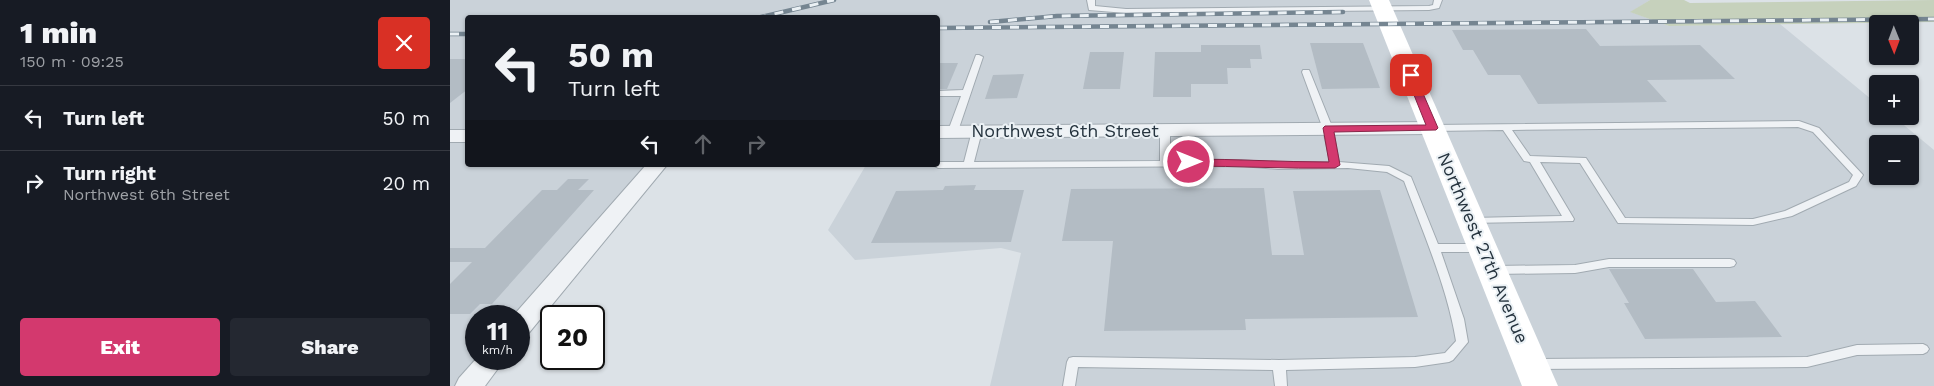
<!DOCTYPE html>
<html lang="en">
<head>
<meta charset="utf-8">
<style>
	body { margin:0; font-family:"Work Sans",sans-serif; background:#242831; color:#f1f3f6; height:100vh; display:flex; flex-direction:column; font-size:19px; white-space:nowrap }
	* { box-sizing:border-box; margin:0 }
	p { font-size:16px; color:#9ea1a6 }
	.icon { flex:none; width:28px; height:28px; fill:none; stroke:currentColor; stroke-width:2; stroke-linecap:round; stroke-linejoin:round }
	.map { position:relative; flex:1; overflow:hidden }
	.drawer { display:flex; flex-direction:column; background:#171b24; width:450px }
	.drawer>* { flex:none }
	.banner { position:absolute; left:15px; top:15px; width:475px; height:152px; border-radius:5px; box-shadow:0 1px 4px #0004; background:#171b24; color:#f1f3f6; overflow:hidden }
	.needle { width:32px; rotate:179deg }
	.buttons { position:absolute; left:1419px; top:15px; display:grid; gap:10px }
	.buttons a { display:grid; place-items:center; width:50px; height:50px; border-radius:5px; background:#171b24; box-shadow:0 1px 4px #0004; font-size:25px }
	.speed { position:absolute; left:15px; top:305px; display:flex; gap:10px; font-size:25px; font-weight:700; text-align:center }
	.speed>* { display:grid; place-content:center; width:65px; height:65px; border-radius:50%; background:#171b24; box-shadow:0 1px 4px #0004; line-height:1 }
	.speed small { font-size:12px; font-weight:400 }
	.speed .limit { border:2px solid #111; border-radius:8px; background:#fff; color:#111 }
	.pin { position:absolute; display:grid; place-items:center; width:42px; height:42px; color:#fff; margin:-21px; border-radius:10px; box-shadow:0 2px 8px #0006 }
	.me { position:absolute; width:55px; margin:-28px; rotate:90deg; stroke-linejoin:round; filter:drop-shadow(0 0 4px #0008) }
	.turn { display:flex; align-items:center; gap:18px; height:105px; padding:0 20px; font-size:22px }
	.turn .icon { width:65px; height:65px; stroke-width:2.5 }
	.turn b { display:block; font-size:35px; line-height:42px }
	.lanes { display:flex; align-items:center; height:48px; padding:0 20px; background:#0003; justify-content:center; gap:25px; direction:ltr }
	.lanes .off { opacity:.35 }
	.round { display:grid; place-items:center; flex:none; width:52px; height:52px; border-radius:5px; background:#242831 }
	.headline { display:flex; align-items:center; justify-content:space-between; height:85px; padding:0 20px }
	h1 { font-size:30px; font-weight:800; line-height:38px }
	.action { display:flex; gap:10px; margin-top:auto; padding:10px 20px }
	.action a { flex:1; height:58px; border-radius:5px; background:#d3396e; color:#fff; font-size:20px; font-weight:800; line-height:58px; text-align:center }
	.action a+a { background:#242831; color:#f1f3f6 }
	ul { padding:0; list-style:none }
	li { display:flex; align-items:center; gap:15px; height:65px; padding:0 20px; border-top:1px solid #363941 }
	li div { flex:1 }
	li b { display:block; font-size:19px }
	li em { font-style:normal }
	main { display:flex; flex:1; min-height:0 }
	.map>svg:first-child { display:block }
	.built { fill:#cad2d9; fill-rule:evenodd }
	.green { fill:#c6d1bc }
	.building { fill:#b3bcc4 }
	.lines { fill:none; stroke-linecap:round; stroke-linejoin:round }
	.lane-casing { stroke:#a1aab1; stroke-width:2 }
	.street-casing { stroke:#a1aab1; stroke-width:2 }
	.lane { fill:#eff2f5; fill-rule:evenodd }
	.street { fill:#eff2f5; fill-rule:evenodd }
	.secondary { fill:#fff; fill-rule:evenodd }
	.rail-casing { stroke:#758591; stroke-width:4.5 }
	.rail { stroke:#ebf1f5; stroke-width:3; stroke-dasharray:9; stroke-linecap:butt }
	.route { fill:#d3396e; stroke:#892548 }
	.labels { text-anchor:middle; stroke-width:4; stroke-linejoin:round; paint-order:stroke }
	.street-label { font-size:18px; fill:#25333e; stroke:#ebf1f5 }
</style>
</head>
<body>
<main>
<section class="drawer">
<div class="headline"><div><h1>1 min</h1><p>150 m · 09:25</p></div><a class="round" style="background:#d93025;color:#fff"><svg class="icon" aria-label="close" viewBox="0 0 24 24"><path d="M6 6l12 12M18 6L6 18"/></svg></a></div>
<ul>
<li><svg class="icon" aria-label="left" viewBox="0 0 24 24"><path d="M17 20v-9H6M10 6l-5 5 5 5"/></svg><div><b>Turn left</b></div><em>50 m</em></li>
<li><svg class="icon" aria-label="right" viewBox="0 0 24 24"><path d="M7 20v-9h11M14 6l5 5-5 5"/></svg><div><b>Turn right</b><p>Northwest 6th Street</p></div><em>20 m</em></li>
</ul>
<div class="action"><a>Exit</a><a>Share</a></div>
</section>
<div class="map">
<svg width="1484" height="386" viewBox="0 0 1484 386">
	<rect width="100%" height="100%" fill="#dce2e7"/>
	<!-- built -->
	<g class="built">
		<polygon points="0,0 922,0 972,122 488,126 488,18 18,18 17,131 0,131"/>
		<path d="M936,0h264l-19,12 38,14 111,-2 97,80 1,12h15l41,34v236h-382zM1428,144h32v32h-32z"/>
		<polygon points="976,133 1078,386 540,386 571,253 551,248 405,260 378,230 416,165 488,165 488,138"/>
		<polygon points="0,142 17,142 18,165 197,165 67,316 26,316 26,359 30,359 7,386 0,386"/>
	</g>
	<!-- green -->
	<polygon class="green" points="1200,0 1234,0 1240,3 1484,0 1484,22 1219,26 1180,12"/>
	<!-- building -->
	<g class="building">
		<polygon points="1136,29 1150,46 1250,45 1285,79 1197,80 1217,102 1088,104 1070,75 1038,75 1023,50 1013,50 1002,30"/>
		<polygon points="860,43 913,43 930,88 872,89"/>
		<polygon points="751,45 810,45 812,59 800,59 801,68 777,68 778,84 741,84 741,97 703,97 705,52 751,52"/>
		<polygon points="640,52 674,52 670,89 633,89"/>
		<polygon points="0,59 18,59 18,89 0,103"/>
		<polygon points="488,63 508,63 497,89 488,89"/>
		<polygon points="574,74 567,98 535,99 543,75"/>
		<polygon points="118,179 139,179 128,190 144,190 42,304 30,304 20,314 0,314 0,284 22,262 0,262 0,248 35,248 92,190 107,190"/>
		<polygon points="526,185 524,190 574,190 561,242 421,243 446,191 493,190 495,186"/>
		<polygon points="814,188 822,255 854,255 843,191 930,190 968,317 795,319 796,330 654,331 663,241 612,241 621,189"/>
		<polygon points="1159,269 1243,269 1266,302 1305,301 1332,337 1195,339 1174,303 1179,303"/>
	</g>
	<g class="lines">
		<defs>
			<g id="lane">
				<polygon points="637,0 645,0 645,6 676,9 979,6 983,5 984,0 992,0 989,8 979,10 676,13 639,10"/>
				<polygon points="526,55 529,55 533,57 508,131 503,134 500,133 498,131 511,96 488,96 488,91 513,90"/>
				<path d="M853,70h6l1,2 23,57 6,33 50,4 22,11 27,67h43l4,1 1,3 -1,3 -4,1h-40l23,67 4,23 -15,18 -4,2 -34,5 -129,3 1,16h-12l-2,-16 -195,-3 -3,19h-12l4,-24 2,-4 4,-1 206,3 136,-3 30,-4 11,-12c-9,-55 -33,-108 -52,-160l-17,-9 -39,-4 -70,1 -37,-3 -303,2 -5,-3h5v-3h26l8,-31 5,-3 5,3 -8,31 186,-1v-31l5,-3 5,3v31l71,-1 37,3 52,-1 -7,-33 -21,-57z"/>
				<path d="M1349,121l20,7 44,47 -7,11 -64,30 -39,9 -135,-2 -38,-60 -40,-1 34,57 -1,2 -105,2 -1,-2 5,-3 90,-2 -32,-54 -6,-1 -21,-31 -70,1 -5,-3 5,-3zM1348,127l15,5 40,43 -4,7 -64,29 -32,8 -128,-1 -39,-60 -56,-2 -18,-26z"/>
				<polygon points="1159,259 1280,259 1284,260 1286,263 1284,266 1280,267 1159,267 1125,273 1045,274 1041,273 1039,270 1041,267 1045,266 1125,265"/>
				<polygon points="1473,344 1477,346 1479,349 1477,352 1473,354 1407,355 1357,367 1084,369 1080,368 1078,364 1080,360 1084,359 1357,357 1407,345"/>
			</g>
			<g id="street">
				<polygon points="983,122 990,124 993,128 990,132 983,134 488,138 488,126"/>
				<rect x="0" y="130" width="18" height="12"/>
				<polygon points="196,165 217,165 78,334 69,337 69,316 63,316"/>
				<polygon points="26,359 55,359 35,386 5,386 9,378"/>
			</g>
		</defs>
		<!-- lane casing -->
		<use href="#lane" class="lane-casing"/>
		<!-- street casing -->
		<use href="#street" class="street-casing"/>
		<!-- lane -->
		<use href="#lane" class="lane"/>
		<!-- street -->
		<use href="#street" class="street"/>
		<!-- secondary -->
		<polygon class="secondary" points="919,0 939,0 1108,386 1072,386"/>
		<defs>
			<g id="rail">
				<polyline points="307,18 384,0"/>
				<polyline points="540,22 607,16 893,12"/>
				<polyline points="488,28 1484,19"/>
				<polyline points="0,34 18,34"/>
			</g>
		</defs>
		<!-- rail casing -->
		<use href="#rail" class="rail-casing"/>
		<!-- rail -->
		<use href="#rail" class="rail"/>
	</g>
	<!-- route -->
	<path class="route" d="M961,72l4,3 23,53 -2,2 -102,2 6,33 -5,3c-49,1 -97,-2 -146,-2l-5,-4 5,-3c47,0 93,3 140,3l-6,-34 2,-2 101,-1 -20,-50z"/>
	<g class="labels">
		<!-- street labels -->
		<g class="street-label">
			<text x="615" y="137">Northwest 6th Street</text>
			<text transform="translate(1033 248) rotate(67)" y="6">Northwest 27th Avenue</text>
		</g>
	</g>
</svg>
<div class="buttons">
<a><svg class="needle" viewBox="-14 -14 28 28"><path d="M0-13l5 13h-10z" fill="#e53935"/><path d="M0 13l5-13h-10z" fill="#9ea1a6"/></svg></a>
<a>+</a>
<a>−</a>
</div>
<div class="speed"><div>11<small>km/h</small></div><div class="limit">20</div></div>
<div class="pin" style="left:961px;top:75px;background:#d93025"><svg class="icon" aria-label="arrive" viewBox="0 0 24 24"><path d="M6 21V4h12l-3 4 3 4H6"/></svg></div>
<svg class="me" style="left:739px;top:162px" viewBox="-20 -20 40 40"><circle r="17" fill="#d3396e" stroke="#fff" stroke-width="3"/><path d="M0-11L8 9 0 5-8 9z" fill="#fff"/></svg>
<div class="banner">
<div class="turn"><svg class="icon" aria-label="left" viewBox="0 0 24 24"><path d="M17 20v-9H6M10 6l-5 5 5 5"/></svg><div><b>50 m</b>Turn left</div></div>
<div class="lanes"><svg class="icon" aria-label="left" viewBox="0 0 24 24"><path d="M17 20v-9H6M10 6l-5 5 5 5"/></svg><svg class="icon off" aria-label="ahead" viewBox="0 0 24 24"><path d="M12 20V5M6 11l6-6 6 6"/></svg><svg class="icon off" aria-label="right" viewBox="0 0 24 24"><path d="M7 20v-9h11M14 6l5 5-5 5"/></svg></div>
</div>
</div>
</main>
</body>
</html>
